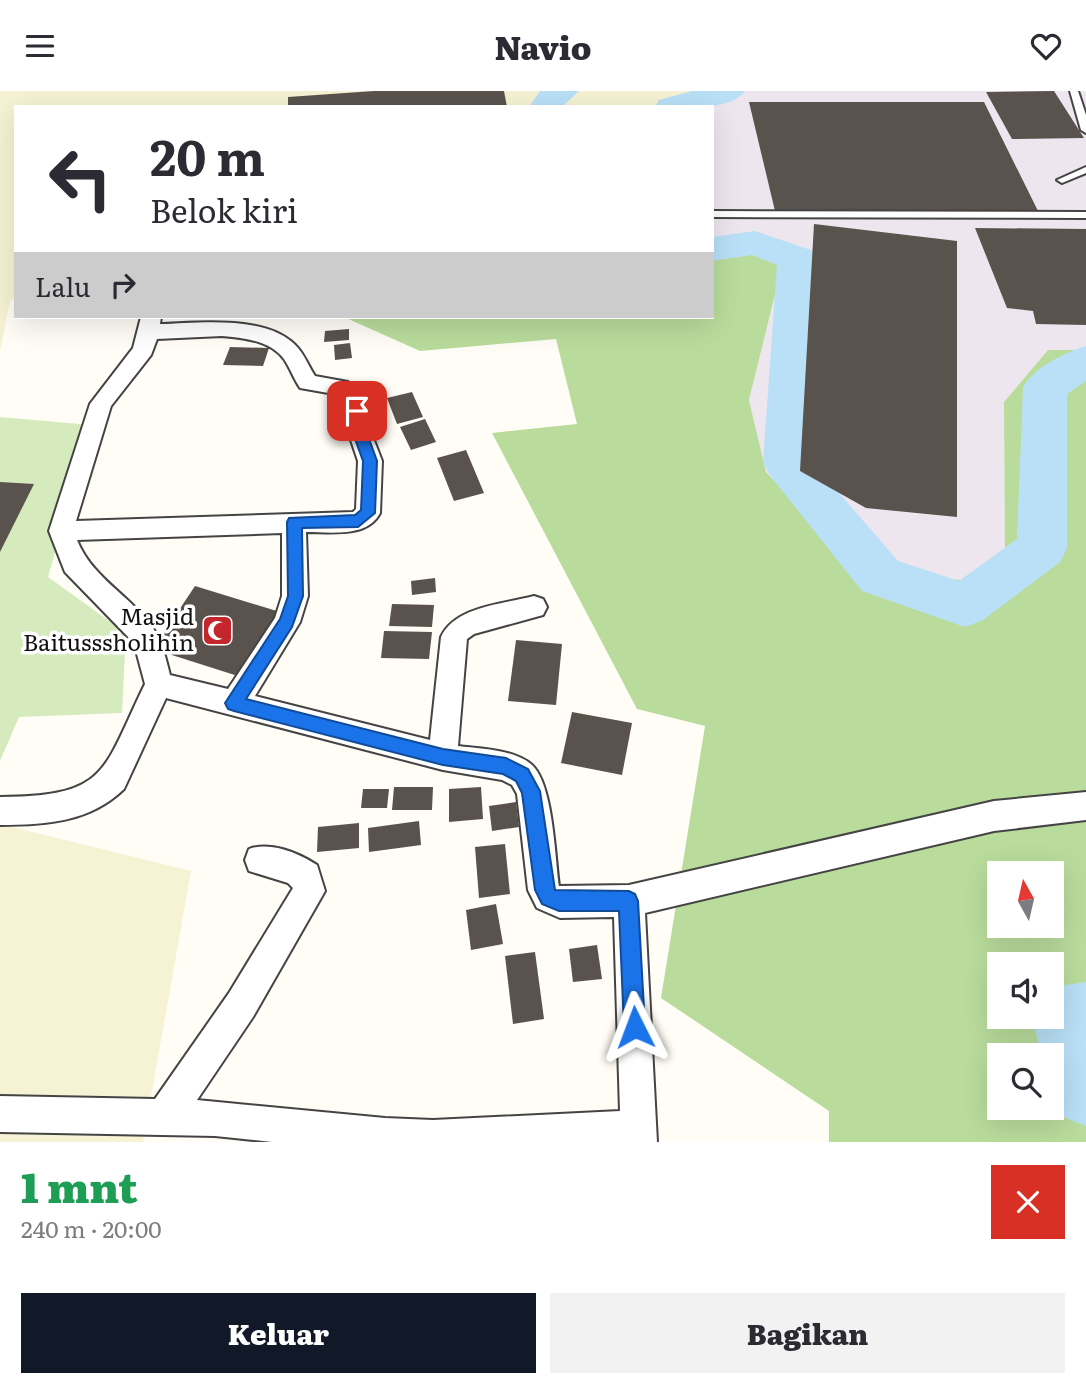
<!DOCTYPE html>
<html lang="id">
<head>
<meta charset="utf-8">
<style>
	body { margin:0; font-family:Literata,serif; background:#f2f2f3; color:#2b2b33; height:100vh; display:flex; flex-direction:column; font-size:26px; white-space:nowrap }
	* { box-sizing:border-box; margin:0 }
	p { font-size:23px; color:#7c7c81 }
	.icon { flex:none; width:38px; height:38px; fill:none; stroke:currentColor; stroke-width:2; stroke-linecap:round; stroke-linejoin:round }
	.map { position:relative; height:1051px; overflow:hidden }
	.drawer { display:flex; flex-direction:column; background:#fff; flex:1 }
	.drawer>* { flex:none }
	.guide { position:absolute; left:14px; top:14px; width:700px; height:214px; border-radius:0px; box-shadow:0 7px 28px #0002; background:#fff; color:#2b2b33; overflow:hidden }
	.needle { width:46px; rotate:352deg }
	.buttons { position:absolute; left:987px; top:770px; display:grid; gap:14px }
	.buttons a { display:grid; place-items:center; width:77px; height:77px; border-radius:0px; background:#fff; box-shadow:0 7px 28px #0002; font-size:35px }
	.pin { position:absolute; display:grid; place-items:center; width:60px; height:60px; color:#fff; margin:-30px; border-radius:14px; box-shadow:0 4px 10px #0006 }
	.me { position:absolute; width:77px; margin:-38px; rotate:357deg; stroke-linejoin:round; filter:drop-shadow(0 0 5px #0008) }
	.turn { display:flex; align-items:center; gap:24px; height:147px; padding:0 21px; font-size:32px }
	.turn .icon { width:91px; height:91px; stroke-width:2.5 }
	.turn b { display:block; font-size:49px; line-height:60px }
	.then { display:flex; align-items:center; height:66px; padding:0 21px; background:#0003; gap:14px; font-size:26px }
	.round { display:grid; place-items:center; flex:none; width:74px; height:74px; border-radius:0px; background:#f2f2f3 }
	.head { display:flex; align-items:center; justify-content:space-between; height:119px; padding:0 21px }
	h1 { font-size:42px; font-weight:800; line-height:52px; color:#1e9e55 }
	.primary-button { display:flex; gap:14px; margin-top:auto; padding:14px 21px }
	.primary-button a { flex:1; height:80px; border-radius:0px; background:#111827; color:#fff; font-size:28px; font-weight:800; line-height:80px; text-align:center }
	.primary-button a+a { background:#f2f2f3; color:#2b2b33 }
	header { display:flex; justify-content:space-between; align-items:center; height:91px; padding:0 21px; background:#fff; font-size:32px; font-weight:800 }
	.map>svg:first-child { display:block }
	.industrial { fill:#eee6ef }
	.farmland { fill:#f6f3d4 }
	.green { fill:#d5ebbd }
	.forest { fill:#b9dc9c; fill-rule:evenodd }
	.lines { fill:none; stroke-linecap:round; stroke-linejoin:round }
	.river { fill:#b9e0f7; fill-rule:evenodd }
	.building { fill:#5a524d }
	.service-casing { stroke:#444; stroke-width:4 }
	.minor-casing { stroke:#444; stroke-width:4 }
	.service { fill:#fff; fill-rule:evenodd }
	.minor { fill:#fff; fill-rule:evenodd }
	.route { fill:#1a73e8; stroke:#114b97; stroke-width:2 }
	.labels { text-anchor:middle; stroke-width:7; stroke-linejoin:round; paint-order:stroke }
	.poi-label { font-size:23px; fill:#111; stroke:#fff; text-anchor:end }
</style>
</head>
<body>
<header><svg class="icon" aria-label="menu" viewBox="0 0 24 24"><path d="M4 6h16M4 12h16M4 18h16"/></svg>Navio<svg class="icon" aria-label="heart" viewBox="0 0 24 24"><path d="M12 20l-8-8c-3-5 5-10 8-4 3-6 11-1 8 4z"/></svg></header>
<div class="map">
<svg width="1086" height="1051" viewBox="0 0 1086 1051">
	<rect width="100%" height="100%" fill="#fffdf5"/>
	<!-- industrial -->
	<polygon class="industrial" points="744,0 1086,0 1086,259 1048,259 1004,311 1005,492 862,482 766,381 749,309 786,159 741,142 712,159 712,16 689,16"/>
	<!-- farmland -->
	<g class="farmland">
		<polygon points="0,0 744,0 689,16 16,16 16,205 10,210 0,260"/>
		<polygon points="0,733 191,780 143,1051 0,1051"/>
	</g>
	<!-- green -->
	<polygon class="green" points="0,326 91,334 48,486 126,542 122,622 19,626 0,670"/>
	<!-- forest -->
	<path class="forest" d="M741,142l45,17 -37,150 17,72 97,101 142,10 -1,-181 44,-52h38v792h-257v-31l-168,-113 44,-272 -68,-17 -145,-276 85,-9 -21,-85 -136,12 -76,-34h368v-67zM999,782h53v53h-53zM999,873h53v53h-53zM999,964h53v53h-53z"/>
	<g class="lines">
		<!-- river -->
		<g class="river">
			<polygon points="540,0 579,0 562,16 529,16"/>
			<path d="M692,0h53c-14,21 -67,16 -90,16l4,-7z"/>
			<path d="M755,140l56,19 6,9 -8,199 89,103 61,20 58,-42 6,-152c12,-20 41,-34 63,-41v35l-19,13v154l-7,14 -77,58 -18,7 -103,-36 -93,-117 -6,-12 14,-197 -25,-10 -40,6v-24z"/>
			<polygon points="1086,891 1086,1035 1061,1025 1052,1002 1052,964 1042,964 1032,928 1033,926 1052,926 1052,900 1066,894"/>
		</g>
	</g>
	<!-- building -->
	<g class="building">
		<polygon points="374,0 504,0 507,16 288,16 288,6"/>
		<polygon points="1054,0 1084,47 1012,48 986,1"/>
		<polygon points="749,11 984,11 1038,120 775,120"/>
		<polygon points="814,133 957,150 957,426 866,417 800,380"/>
		<polygon points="975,137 1086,138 1086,234 1036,233 1033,220 1007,217"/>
		<polygon points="349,238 349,249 324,251 325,240"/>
		<polygon points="350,252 352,267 335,269 334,254"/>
		<polygon points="230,256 269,257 263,275 223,274"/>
		<polygon points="412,301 423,326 397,333 387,307"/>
		<polygon points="425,328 436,351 411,359 400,336"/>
		<polygon points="466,359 484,402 454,410 437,367"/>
		<polygon points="0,391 34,393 0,461"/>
		<polygon points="435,487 436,501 412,504 411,490"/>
		<polygon points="195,495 280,521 241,586 153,558"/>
		<polygon points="392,513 434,514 432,536 389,535"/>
		<polygon points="384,540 432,541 429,568 381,567"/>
		<polygon points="516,549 562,553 556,614 508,610"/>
		<polygon points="572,621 632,632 622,684 561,672"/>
		<polygon points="394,696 433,696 432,719 392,719"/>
		<polygon points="481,696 483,728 449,731 449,698"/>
		<polygon points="363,698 389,698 387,717 361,717"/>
		<polygon points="516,711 519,736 492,740 489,715"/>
		<polygon points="419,730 421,754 369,761 368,737"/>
		<polygon points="359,732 359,757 317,761 318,736"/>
		<polygon points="505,753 510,803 479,807 475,756"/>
		<polygon points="496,813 503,853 471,859 466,819"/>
		<polygon points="597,854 602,888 573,891 569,858"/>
		<polygon points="535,861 544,928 513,933 505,865"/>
	</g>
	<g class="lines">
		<defs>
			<g id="service">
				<polygon points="1070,0 1078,0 1086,24 1086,42 1081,39"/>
				<polygon points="1086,76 1086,82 1062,92 1057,89"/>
				<polygon points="712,120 1086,121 1086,127 712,126"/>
			</g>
			<path id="minor" d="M141,226h20l-1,7c40,-1 109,-10 138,24 7,8 11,19 17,28l33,6 18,22 2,21 14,36 -2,52c-13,25 -49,19 -74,19l2,64 -8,26 -45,74 175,44 11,-103c14,-31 63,-33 93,-41l9,3 4,8 -4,8 -69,19 -7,5 -9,107c23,3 56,3 74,19 21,19 23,92 27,121l70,-1 365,-84 92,-9v28l-92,11 -349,82 12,229h-385l-57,-6 -215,-4v-36l155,3 74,-106 64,-105 -5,-5 -39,-12 -4,-11 4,-11c21,-8 50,4 68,16l8,26 -72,126 -56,83 188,18 48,2 187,-9 -6,-194 -54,1 -23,-10 -9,-18 -11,-96 -5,-9 -10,-5 -59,-10 -277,-72 -42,91c-34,33 -78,36 -124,36v-28c109,-1 102,-25 145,-113l-11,-41 -69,-71 -16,-41 41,-127 43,-56zM222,245c21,2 48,4 62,23 6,9 10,20 16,29l34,6 10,12 2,19 12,36 -2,48 -3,3 -277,9 35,-115 40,-51 6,-16zM282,442v63l-7,22 -47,71 -58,-14c-4,-16 -8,-33 -17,-47 -23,-33 -61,-50 -76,-88z"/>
		</defs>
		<!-- service casing -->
		<use href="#service" class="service-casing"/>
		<!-- minor casing -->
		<use href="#minor" class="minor-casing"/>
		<!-- service -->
		<use href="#service" class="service"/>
		<!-- minor -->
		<use href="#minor" class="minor"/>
	</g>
	<!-- route -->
	<polygon class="route" points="357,315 364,320 364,334 377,370 375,422 358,436 302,437 303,505 292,536 246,608 443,658 506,667 528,678 540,700 555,799 629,800 635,803 638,810 645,936 642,944 635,947 627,944 624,936 619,820 559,820 542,813 535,799 522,702 516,690 503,683 443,674 234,620 228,618 225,612 280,528 288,505 287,431 289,427 355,424 361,419 363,370 350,334 350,320"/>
	<!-- icons -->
	<defs>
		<symbol id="mosque-square" viewBox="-11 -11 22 22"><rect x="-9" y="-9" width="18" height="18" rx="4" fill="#c4262e" stroke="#fff"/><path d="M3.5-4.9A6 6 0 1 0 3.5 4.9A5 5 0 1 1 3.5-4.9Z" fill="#fff"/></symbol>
	</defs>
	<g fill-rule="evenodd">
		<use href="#mosque-square" x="200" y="522" width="35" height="35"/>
	</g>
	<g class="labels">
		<!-- poi labels -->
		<g class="poi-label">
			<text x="194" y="534">Masjid<tspan x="194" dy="26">Baitusssholihin</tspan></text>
		</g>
	</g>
</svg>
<div class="buttons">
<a><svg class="needle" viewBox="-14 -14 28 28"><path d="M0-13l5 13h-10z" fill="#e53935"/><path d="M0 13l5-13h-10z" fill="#7c7c81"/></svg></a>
<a><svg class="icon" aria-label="sound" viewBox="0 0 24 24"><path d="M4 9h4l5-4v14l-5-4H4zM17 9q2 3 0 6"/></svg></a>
<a><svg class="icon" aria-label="search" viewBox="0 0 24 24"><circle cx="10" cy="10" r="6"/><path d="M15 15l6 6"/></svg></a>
</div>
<div class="pin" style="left:357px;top:320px;background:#d93025"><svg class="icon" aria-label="arrive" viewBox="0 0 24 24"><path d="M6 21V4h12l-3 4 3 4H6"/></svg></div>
<svg class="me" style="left:635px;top:936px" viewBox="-20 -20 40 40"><path d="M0-17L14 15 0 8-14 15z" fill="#1a73e8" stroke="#fff" stroke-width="4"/></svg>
<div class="guide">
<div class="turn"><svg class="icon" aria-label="left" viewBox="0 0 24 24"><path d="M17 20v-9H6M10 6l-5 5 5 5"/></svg><div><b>20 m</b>Belok kiri</div></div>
<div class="then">Lalu<svg class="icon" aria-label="right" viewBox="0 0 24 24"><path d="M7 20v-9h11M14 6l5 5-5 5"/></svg></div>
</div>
</div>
<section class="drawer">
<div class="head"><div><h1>1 mnt</h1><p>240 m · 20:00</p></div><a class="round" style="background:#d93025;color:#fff"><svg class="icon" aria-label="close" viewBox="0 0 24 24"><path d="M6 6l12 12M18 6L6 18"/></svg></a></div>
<div class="primary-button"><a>Keluar</a><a>Bagikan</a></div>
</section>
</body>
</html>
